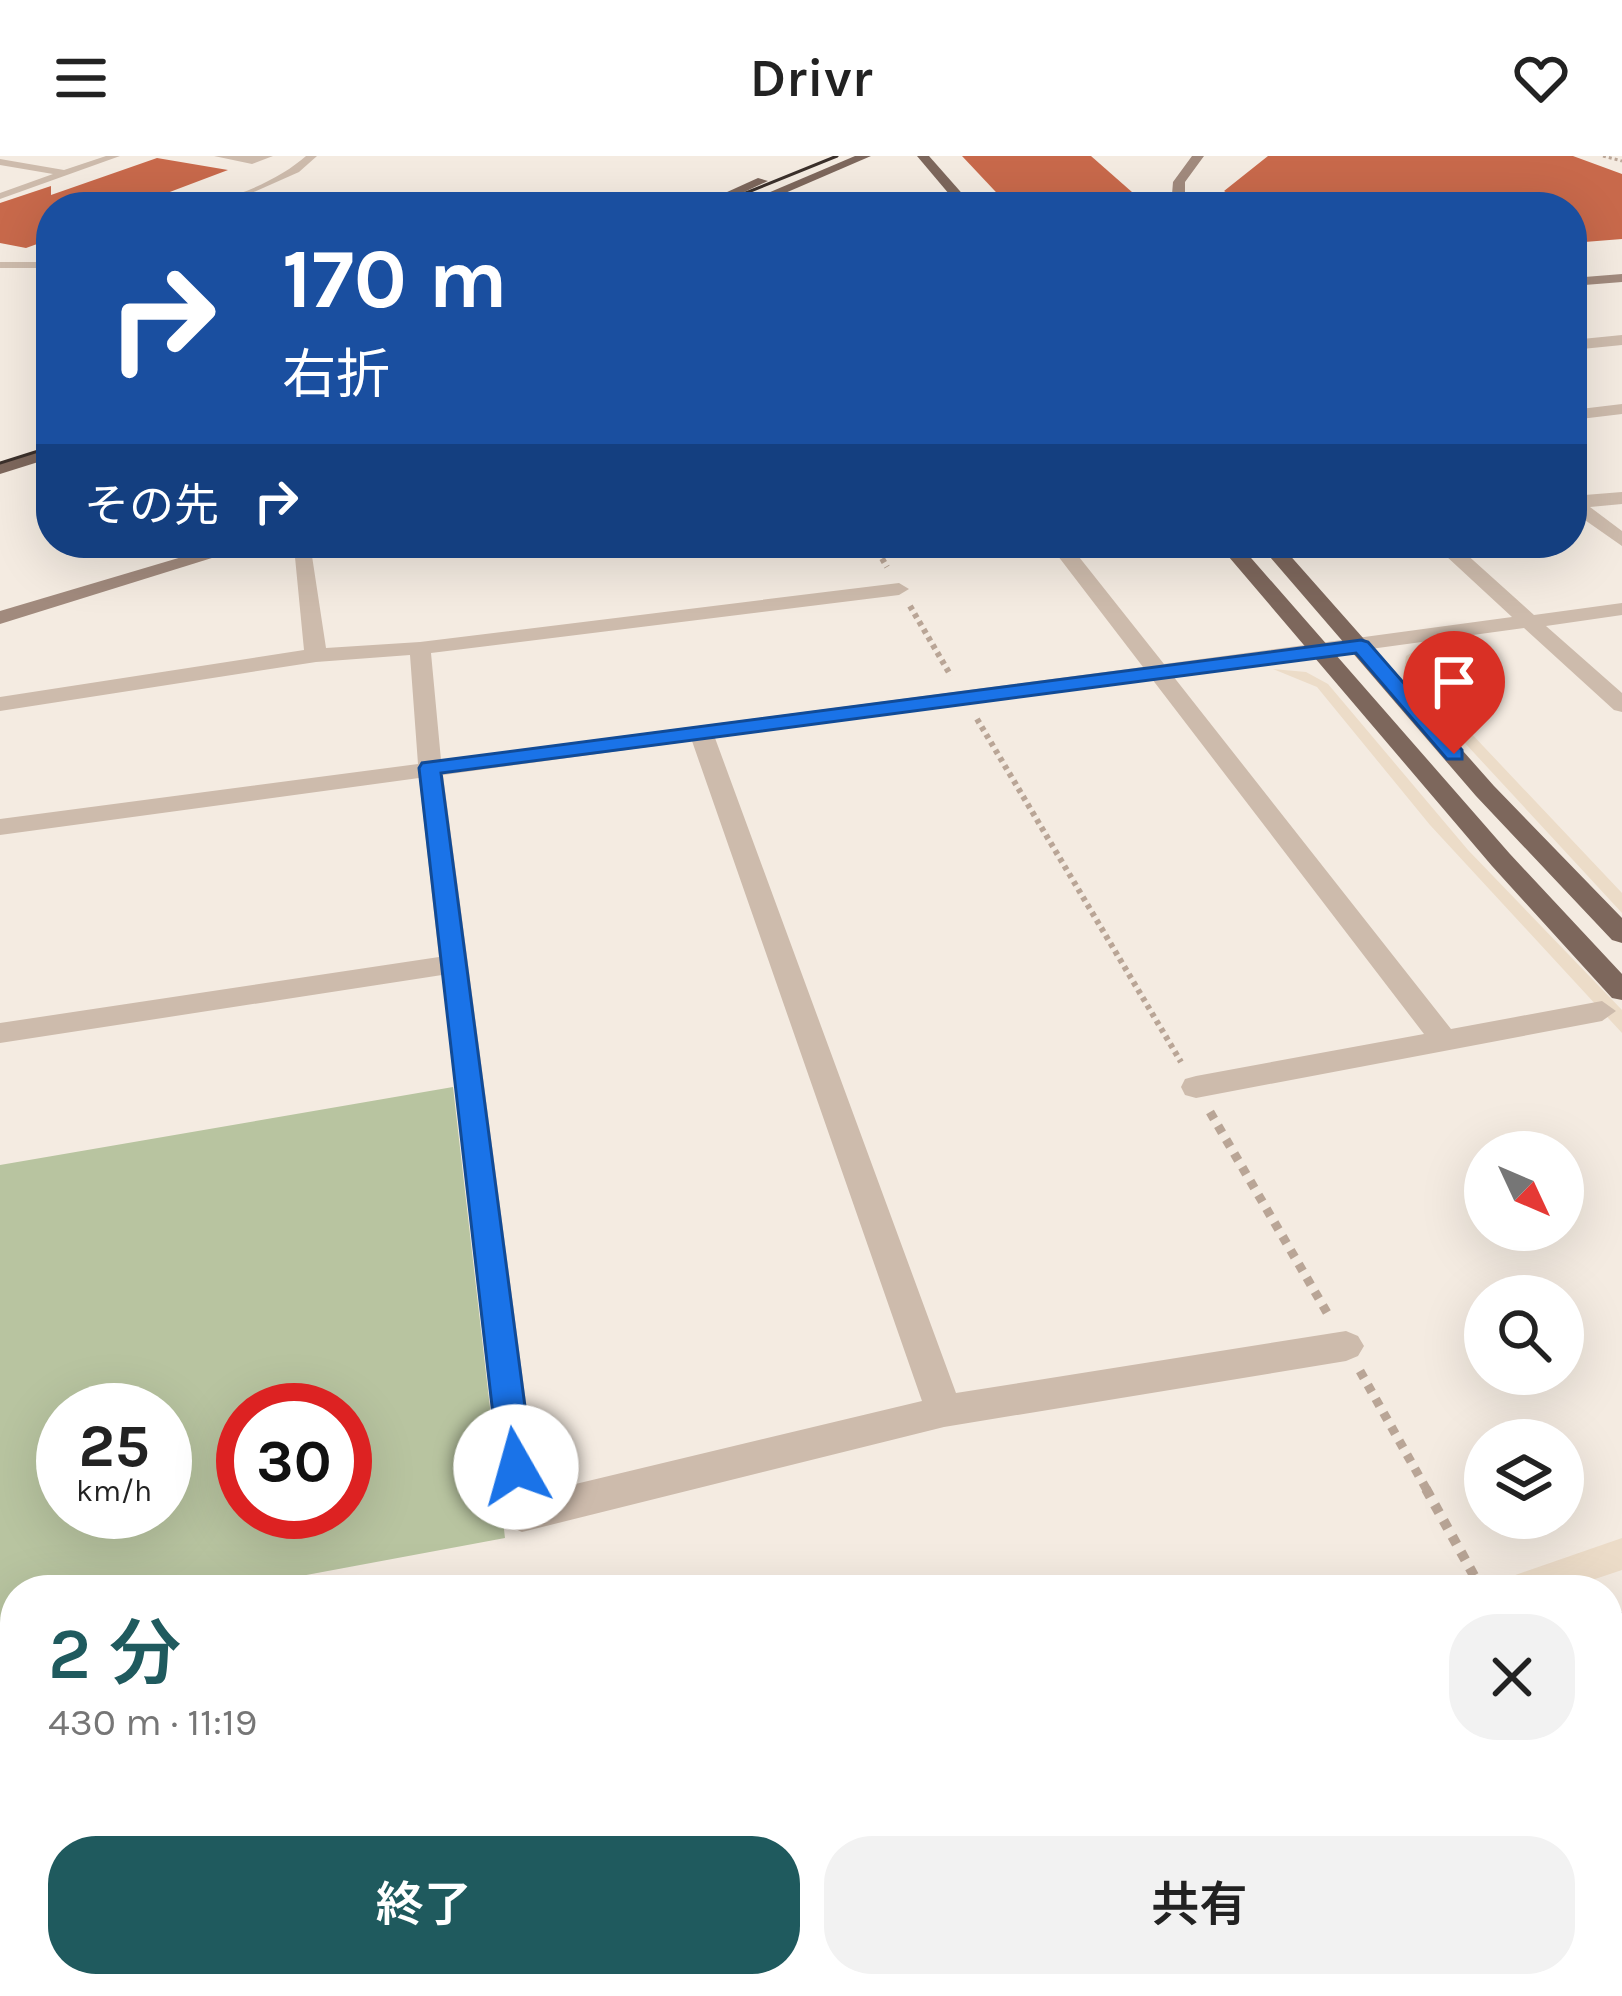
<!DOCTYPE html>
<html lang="ja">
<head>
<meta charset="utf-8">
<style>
	body { margin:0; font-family:Karla,"Noto Sans JP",sans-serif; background:#f2f2f2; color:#222; height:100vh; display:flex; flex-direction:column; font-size:45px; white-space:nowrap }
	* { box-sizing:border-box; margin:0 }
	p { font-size:39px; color:#767676 }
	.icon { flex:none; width:66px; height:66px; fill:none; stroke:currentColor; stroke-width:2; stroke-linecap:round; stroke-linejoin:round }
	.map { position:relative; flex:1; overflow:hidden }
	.drawer { position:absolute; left:0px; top:1419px; width:1623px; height:423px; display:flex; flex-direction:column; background:#fff; border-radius:48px 48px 0 0; box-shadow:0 12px 48px #0002 }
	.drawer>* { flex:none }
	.banner { position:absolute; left:36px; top:36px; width:1551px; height:366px; border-radius:48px; box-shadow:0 12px 48px #0002; background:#1a4fa0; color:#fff; overflow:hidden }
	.needle { width:78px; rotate:134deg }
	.buttons { position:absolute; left:1464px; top:975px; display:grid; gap:24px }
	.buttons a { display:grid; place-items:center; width:120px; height:120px; border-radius:50%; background:#fff; box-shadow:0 12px 48px #0002; font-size:60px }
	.speed { position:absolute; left:36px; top:1227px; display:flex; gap:24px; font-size:60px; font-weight:700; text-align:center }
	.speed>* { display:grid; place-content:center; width:156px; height:156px; border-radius:50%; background:#fff; box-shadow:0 12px 48px #0002; line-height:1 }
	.speed small { font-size:30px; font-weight:400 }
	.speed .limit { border:18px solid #d22; background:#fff; color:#111 }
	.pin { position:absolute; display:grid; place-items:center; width:102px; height:102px; color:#fff; margin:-123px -51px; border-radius:50% 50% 50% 0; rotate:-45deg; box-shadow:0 0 12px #0007 }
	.pin .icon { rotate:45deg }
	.me { position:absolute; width:132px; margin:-66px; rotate:353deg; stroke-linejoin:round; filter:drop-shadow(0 0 9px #0008) }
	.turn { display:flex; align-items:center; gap:42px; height:252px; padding:0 48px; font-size:54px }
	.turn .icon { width:156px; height:156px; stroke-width:2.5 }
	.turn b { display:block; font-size:84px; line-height:102px }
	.then { display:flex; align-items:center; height:114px; padding:0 48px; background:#0003; gap:24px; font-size:45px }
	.round { display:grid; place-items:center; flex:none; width:126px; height:126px; border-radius:48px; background:#f2f2f2 }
	.headline { display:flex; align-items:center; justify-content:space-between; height:204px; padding:0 48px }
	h1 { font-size:72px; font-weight:600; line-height:90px; color:#1f5a5e }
	.button { display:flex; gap:24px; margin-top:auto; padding:24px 48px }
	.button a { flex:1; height:138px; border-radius:48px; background:#1f5a5e; color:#fff; font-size:48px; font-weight:600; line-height:138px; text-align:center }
	.button a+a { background:#f2f2f2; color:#222 }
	header { display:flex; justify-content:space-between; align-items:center; height:156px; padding:0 48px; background:#fff; font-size:54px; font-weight:600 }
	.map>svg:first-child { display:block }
	.green { fill:#b8c4a0; fill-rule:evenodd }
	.plaza { fill:#ecdcc8 }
	.water { fill:#7fb0b2 }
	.building { fill:#c8694b }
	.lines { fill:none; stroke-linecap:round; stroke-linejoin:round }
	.path-far3 { stroke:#b9a596; stroke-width:3; stroke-dasharray:3 3; stroke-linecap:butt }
	.path-far2 { stroke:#b9a596; stroke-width:6; stroke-dasharray:4.5 4.5; stroke-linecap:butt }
	.path-far1 { stroke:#b9a596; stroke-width:9; stroke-dasharray:8 8; stroke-linecap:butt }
	.path { stroke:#b9a596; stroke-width:10; stroke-dasharray:9 9; stroke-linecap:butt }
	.lane { fill:#cdbbac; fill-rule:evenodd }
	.street { fill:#cdbbac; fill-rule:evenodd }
	.secondary { fill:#a18a7d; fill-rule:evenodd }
	.primary { fill:#7d675c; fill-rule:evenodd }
	.tram { stroke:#3b302b; stroke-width:3 }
	.route { fill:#1a73e8; stroke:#114b97; stroke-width:3 }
</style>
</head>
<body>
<header><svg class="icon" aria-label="menu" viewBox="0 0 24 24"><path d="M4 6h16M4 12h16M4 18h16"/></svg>Drivr<svg class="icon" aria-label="heart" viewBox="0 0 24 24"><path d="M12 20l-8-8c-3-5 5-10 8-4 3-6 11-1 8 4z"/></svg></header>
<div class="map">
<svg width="1622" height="1840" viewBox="0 0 1622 1840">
	<rect width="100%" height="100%" fill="#f4ebe1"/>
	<!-- green -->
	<path class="green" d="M453,931l52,451 -279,52h-211v42l-15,3v-470zM63,1254h102v102h-102zM243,1254h102v102h-102z"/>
	<!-- plaza -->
	<g class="plaza">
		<polygon points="1422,491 1416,519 1622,737 1622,757 1403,520 1406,500"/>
		<polygon points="1273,513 1306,516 1328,528 1468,694 1622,854 1622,877 1430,669 1317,531"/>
		<polygon points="1622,1382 1622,1414 1562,1434 1520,1434 1504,1423"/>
	</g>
	<!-- water -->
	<polygon class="water" points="15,1537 15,1827 210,1827 210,1840 0,1840 0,1540"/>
	<!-- building -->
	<g class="building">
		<polygon points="962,0 1091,0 1149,51 1010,51"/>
		<polygon points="1268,0 1573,0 1622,18 1622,83 1572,87 1572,51 1249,51 1224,35"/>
		<polygon points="157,2 228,14 130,51 51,51 51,83 26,92 0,87 0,47 51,30 51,39"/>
	</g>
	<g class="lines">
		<!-- path-far3 -->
		<polyline class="path-far3" points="1603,0 1622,5"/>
		<!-- path-far2 -->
		<g class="path-far2">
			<polyline points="873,387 887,411"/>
			<polyline points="910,450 951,520"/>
			<polyline points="977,563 1181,906"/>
		</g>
		<!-- path-far1 -->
		<g class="path-far1">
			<polyline points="1210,956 1329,1160"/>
			<polyline points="1360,1215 1428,1336"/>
		</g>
		<!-- path -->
		<g class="path">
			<polyline points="1426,1333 1482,1434"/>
			<polyline points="0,1495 15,1493"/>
			<polyline points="1608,1647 1622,1669"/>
			<polyline points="278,1827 278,1840"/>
		</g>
		<!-- lane -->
		<g class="lane">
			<polygon points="106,0 120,0 0,43 0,37 53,18 0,9 0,3 64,14"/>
			<polygon points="214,0 273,0 252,8"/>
			<path d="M306,0h11l-18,16 -79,35h-72c24,-12 48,-3 74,-9 27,-5 64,-24 84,-42z"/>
			<rect x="0" y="106" width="51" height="6"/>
		</g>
		<!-- street -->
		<g class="street">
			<polygon points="1622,179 1622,189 1572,194 1572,184"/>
			<polygon points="1622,248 1622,258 1572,264 1572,254"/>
			<polygon points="1622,336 1622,348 1590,351 1622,375 1622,390 1572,355 1572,340"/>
			<path d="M384,387l-10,6 -62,7 14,92 94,-6 479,-59 10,6 -10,6 -468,58 10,107 702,-93 -95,-124h20l96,121 348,-47 -80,-74h22l80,72 88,-12v12l-76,11 76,67v19l-8,-2 -90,-82 -351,48 278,353 151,-28 14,10 -14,10 -406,77 -11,-3 -4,-8 4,-8 11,-3 228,-42 -272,-355 -437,59 241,655 390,-62 12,5 6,10 -6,10 -12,5 -402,66 -422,105 -14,-6 -5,-12 -61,-539 -442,68v-20l439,-66 -20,-179 -419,57v-16l418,-55 -8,-109 -94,7 -316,49v-14l304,-47 -10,-103zM692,585l230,660 -384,92 -95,-718z"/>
		</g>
		<!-- secondary -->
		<g class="secondary">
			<polygon points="1192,0 1204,0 1185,26 1185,51 1171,51 1173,26"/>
			<polygon points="1622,118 1622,126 1572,130 1572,122"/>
			<polygon points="229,387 260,387 0,468 0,455"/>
			<polygon points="1622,1456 1622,1496 1608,1501 1608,1461"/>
			<polygon points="726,1827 796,1827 790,1840 721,1840"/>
		</g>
		<!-- primary -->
		<g class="primary">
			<polygon points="855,0 871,0 753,51 735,51"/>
			<polygon points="917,0 929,0 974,51 960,51"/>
			<polygon points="758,22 768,25 712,51 694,51"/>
			<polygon points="51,291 51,302 0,318 0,307"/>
			<polygon points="1217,387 1238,387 1510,698 1622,818 1622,844 1612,842 1492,710"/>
			<polygon points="1258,387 1279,387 1494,630 1622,762 1622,787 1612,784 1476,640"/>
		</g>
		<!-- tram -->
		<g class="tram">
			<polyline points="711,51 837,0"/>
			<polyline points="0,307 51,291"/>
		</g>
	</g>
	<!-- route -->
	<polygon class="route" points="1361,484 1368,486 1462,594 1462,603 1447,603 1356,497 441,617 533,1311 528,1322 516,1326 504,1322 499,1311 419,612 422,607"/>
</svg>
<div class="buttons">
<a><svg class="needle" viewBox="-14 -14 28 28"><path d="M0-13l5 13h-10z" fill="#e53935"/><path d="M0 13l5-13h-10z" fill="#767676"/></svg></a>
<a><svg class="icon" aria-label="search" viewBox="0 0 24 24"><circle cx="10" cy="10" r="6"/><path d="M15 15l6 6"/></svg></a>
<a><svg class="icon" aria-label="layers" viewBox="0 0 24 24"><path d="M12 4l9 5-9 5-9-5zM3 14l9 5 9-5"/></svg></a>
</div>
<div class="speed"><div>25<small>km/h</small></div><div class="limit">30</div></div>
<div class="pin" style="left:1454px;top:598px;background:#d93025"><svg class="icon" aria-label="arrive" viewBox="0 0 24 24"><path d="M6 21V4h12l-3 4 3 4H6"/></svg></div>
<svg class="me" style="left:516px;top:1311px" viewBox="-20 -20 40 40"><circle r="19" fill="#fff"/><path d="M0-13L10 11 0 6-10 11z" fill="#1a73e8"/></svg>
<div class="banner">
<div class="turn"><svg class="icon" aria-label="right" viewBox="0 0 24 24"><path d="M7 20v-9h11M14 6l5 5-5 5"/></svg><div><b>170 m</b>右折</div></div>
<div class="then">その先<svg class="icon" aria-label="right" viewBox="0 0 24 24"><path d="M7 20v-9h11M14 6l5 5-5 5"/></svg></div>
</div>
<section class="drawer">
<div class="headline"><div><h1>2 分</h1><p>430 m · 11:19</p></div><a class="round"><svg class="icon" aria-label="close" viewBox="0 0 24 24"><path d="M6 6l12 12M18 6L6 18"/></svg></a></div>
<div class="button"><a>終了</a><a>共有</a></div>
</section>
</div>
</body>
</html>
